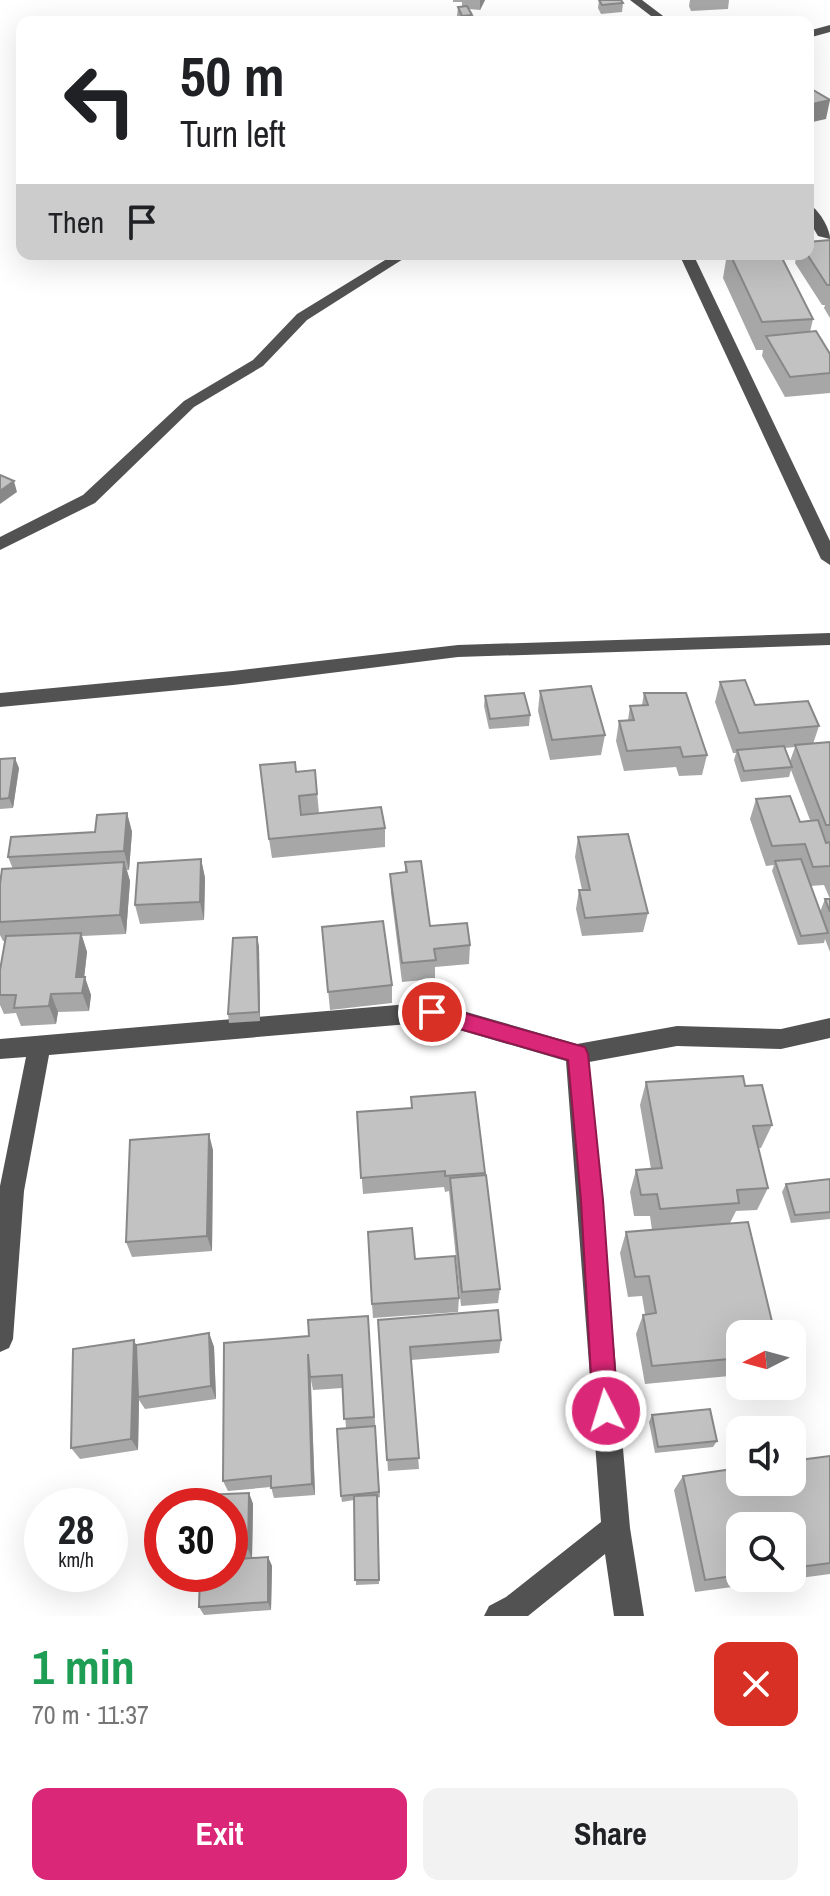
<!DOCTYPE html>
<html lang="en">
<head>
<meta charset="utf-8">
<style>
	body { margin:0; font-family:"Archivo Narrow",sans-serif; background:#f2f2f2; color:#202124; height:100vh; display:flex; flex-direction:column; font-size:30px; white-space:nowrap }
	* { box-sizing:border-box; margin:0 }
	p { font-size:26px; color:#757577 }
	.icon { flex:none; width:44px; height:44px; fill:none; stroke:currentColor; stroke-width:2; stroke-linecap:round; stroke-linejoin:round }
	.map { position:relative; height:1616px; overflow:hidden }
	.sheet { display:flex; flex-direction:column; background:#fff; flex:1 }
	.sheet>* { flex:none }
	.banner { position:absolute; left:16px; top:16px; width:798px; height:244px; border-radius:16px; box-shadow:0 8px 32px #0002; background:#fff; color:#202124; overflow:hidden }
	.needle { width:52px; rotate:264deg }
	.fabs { position:absolute; left:726px; top:1320px; display:grid; gap:16px }
	.fabs a { display:grid; place-items:center; width:80px; height:80px; border-radius:16px; background:#fff; box-shadow:0 8px 32px #0002; font-size:40px }
	.speed { position:absolute; left:24px; top:1488px; display:flex; gap:16px; font-size:40px; font-weight:700; text-align:center }
	.speed>* { display:grid; place-content:center; width:104px; height:104px; border-radius:50%; background:#fff; box-shadow:0 8px 32px #0002; line-height:1 }
	.speed small { font-size:20px; font-weight:400 }
	.speed .limit { border:12px solid #d22; background:#fff; color:#111 }
	.pin { position:absolute; display:grid; place-items:center; width:68px; height:68px; color:#fff; margin:-34px; border:4px solid #fff; border-radius:50%; box-shadow:0 2px 8px #0007 }
	.me { position:absolute; width:88px; margin:-44px; rotate:355deg; stroke-linejoin:round; filter:drop-shadow(0 0 6px #0008) }
	.turn { display:flex; align-items:center; gap:28px; height:168px; padding:0 32px; font-size:36px }
	.turn .icon { width:104px; height:104px; stroke-width:2.5 }
	.turn b { display:block; font-size:56px; line-height:68px }
	.then { display:flex; align-items:center; height:76px; padding:0 32px; background:#0003; gap:16px; font-size:30px }
	.round { display:grid; place-items:center; flex:none; width:84px; height:84px; border-radius:16px; background:#f2f2f2 }
	.summary { display:flex; align-items:center; justify-content:space-between; height:136px; padding:0 32px }
	h1 { font-size:48px; font-weight:800; line-height:60px; color:#1e9e55 }
	.button { display:flex; gap:16px; margin-top:auto; padding:16px 32px }
	.button a { flex:1; height:92px; border-radius:16px; background:#db2777; color:#fff; font-size:32px; font-weight:800; line-height:92px; text-align:center }
	.button a+a { background:#f2f2f2; color:#202124 }
	.map>svg:first-child { display:block }
	.lines { fill:none; stroke-linecap:round; stroke-linejoin:round }
	.minor { fill:#525252; fill-rule:evenodd }
	.wall { fill:#a7a7a7; fill-rule:evenodd }
	.shaded-wall { fill:#888 }
	.building { fill:#c2c2c2; stroke:#888; stroke-width:2 }
	.route { fill:#db2777; stroke:#8e194d; stroke-width:2 }
</style>
</head>
<body>
<div class="map">
<svg width="830" height="1616" viewBox="0 0 830 1616">
	<rect width="100%" height="100%" fill="#fff"/>
	<g class="lines">
		<!-- minor -->
		<g class="minor">
			<polygon points="630,0 642,0 671,22 659,22"/>
			<polygon points="830,25 830,32 808,38 808,31"/>
			<path d="M808,204c10,4 22,24 22,35l-12,-3 -10,-17z"/>
			<polygon points="395,254 411,254 307,320 263,366 194,407 95,503 0,550 0,537 83,495 184,401 253,360 297,314"/>
			<polygon points="679,254 693,254 830,541 830,565 821,559"/>
			<polygon points="830,633 830,645 458,657 233,685 0,707 0,693 233,671 458,645"/>
			<polygon points="432,1002 577,1044 677,1026 781,1029 830,1018 830,1038 781,1049 677,1046 589,1062 630,1528 644,1616 614,1616 605,1554 528,1616 484,1616 489,1606 506,1597 601,1522 566,1061 432,1022 49,1055 24,1191 13,1339 9,1348 0,1352 0,1186 26,1057 0,1059 0,1039"/>
		</g>
	</g>
	<!-- wall -->
	<g class="wall">
		<polygon points="453,0 485,0 480,10 469,9 472,15 472,22 460,22 457,16 458,7 462,7 462,2 453,2"/>
		<polygon points="599,0 623,3 622,12 601,14 598,8"/>
		<polygon points="690,0 729,0 728,9 691,11 689,6"/>
		<polygon points="830,240 830,318 824,308 825,305 822,305 795,263 797,254 808,254"/>
		<polygon points="727,254 780,254 813,319 810,332 830,354 830,393 785,397 762,356 763,350 756,350 723,278"/>
		<path d="M720,682l35,23 64,21 -6,18 17,-2v210l-5,-13 -1,4 -26,2 -26,-74 2,-6 -8,1 -16,-47 6,-20 44,23 10,-2 -19,-50 -2,7 -48,5 -7,-22 2,-7h-3l-18,-51zM795,747l-5,14 -5,-13zM824,885l6,14h-5l-5,13 -10,-26z"/>
		<polygon points="540,691 605,735 601,755 550,760 538,711"/>
		<polygon points="644,693 707,755 702,775 679,776 676,767 624,771 616,741 619,721 628,720 630,706 642,705"/>
		<polygon points="485,696 530,715 529,726 489,729 484,706"/>
		<polygon points="0,759 19,768 13,808 0,809"/>
		<polygon points="315,770 319,813 385,828 385,847 272,858 269,839 296,772"/>
		<polygon points="127,813 132,832 129,870 127,870 130,881 126,934 82,936 87,952 84,977 91,995 89,1011 58,1012 56,1024 21,1026 16,1013 4,1014 0,1005 0,970 5,941 3,941 0,935 0,884 13,869 8,857 95,832"/>
		<polygon points="578,837 648,913 643,932 582,936 576,909 579,890 582,890 575,857"/>
		<polygon points="201,859 205,878 204,920 140,924 135,905"/>
		<polygon points="405,862 430,926 470,945 469,964 435,967 435,979 402,982 391,893 390,874 405,873"/>
		<polygon points="322,927 392,985 392,1003 330,1010"/>
		<polygon points="257,937 259,947 260,1021 229,1023 228,1014"/>
		<polygon points="646,1082 745,1086 772,1125 761,1148 758,1148 768,1188 757,1210 736,1211 730,1223 740,1334 740,1375 645,1384 636,1334 643,1315 645,1314 642,1296 628,1297 620,1253 626,1232 652,1230 650,1216 634,1216 630,1192 636,1170 651,1169 640,1105"/>
		<polygon points="411,1097 485,1173 500,1289 498,1303 461,1306 449,1191 445,1192 444,1187 363,1194 357,1112 411,1108"/>
		<polygon points="213,1150 212,1251 132,1257 126,1242"/>
		<polygon points="830,1179 830,1219 791,1223 782,1192 786,1184"/>
		<polygon points="415,1259 459,1298 458,1312 373,1318 372,1304"/>
		<polygon points="368,1316 380,1497 377,1498 379,1584 356,1585 354,1500 342,1502 341,1496 346,1428 343,1388 313,1390 311,1380 315,1495 274,1498 271,1487 228,1491 223,1481 309,1336"/>
		<polygon points="378,1320 501,1340 499,1353 411,1360 419,1469 388,1471"/>
		<polygon points="209,1333 214,1347 216,1399 145,1409 139,1400 138,1450 80,1459 71,1448 134,1340 136,1346"/>
		<polygon points="652,1415 717,1441 713,1447 655,1453 649,1422"/>
		<path d="M830,1456v118l-135,18 -21,-102 9,-14zM740,1526h52v52h-52z"/>
		<polygon points="249,1493 253,1504 252,1558 268,1557 272,1566 271,1610 204,1615 199,1607"/>
	</g>
	<!-- shaded-wall -->
	<g class="shaded-wall">
		<polygon points="480,0 485,0 480,10"/>
		<polygon points="830,100 826,119 808,123 808,105"/>
		<polygon points="14,481 17,492 0,504 0,491"/>
		<polygon points="15,758 19,768 13,808 9,798"/>
		<polygon points="127,813 132,832 129,870 124,851"/>
		<polygon points="201,859 205,878 204,920 200,902"/>
		<polygon points="124,862 130,881 126,934 120,915"/>
		<polygon points="81,933 87,952 83,988 85,977 91,995 89,1011 76,977"/>
		<polygon points="257,937 259,947 260,1021 259,1012"/>
		<polygon points="51,994 58,1012 56,1024 49,1006"/>
		<polygon points="209,1134 213,1150 212,1251 207,1236"/>
		<polygon points="209,1333 214,1347 216,1399 211,1386"/>
		<polygon points="134,1340 140,1354 138,1397 139,1400 138,1450 131,1439"/>
		<polygon points="308,1354 310,1367 315,1495 312,1484"/>
		<polygon points="249,1493 253,1504 252,1559 248,1549"/>
		<polygon points="268,1557 272,1566 271,1610 268,1602"/>
	</g>
	<!-- building -->
	<g class="building">
		<polygon points="599,0 621,0 623,3 602,5"/>
		<polygon points="467,6 472,15 462,16 458,7"/>
		<polygon points="808,87 830,100 808,105"/>
		<polygon points="830,240 830,285 827,285 807,254 808,254 808,242"/>
		<polygon points="730,254 780,254 813,319 762,322"/>
		<polygon points="816,331 830,354 830,373 790,377 766,336"/>
		<polygon points="0,475 14,481 0,491"/>
		<polygon points="745,680 755,705 808,701 819,726 739,733 720,682"/>
		<polygon points="591,686 605,735 552,740 540,691"/>
		<polygon points="524,693 530,715 490,719 485,696"/>
		<polygon points="644,693 686,693 707,755 683,757 680,747 627,751 619,721 634,720 630,706 648,705"/>
		<polygon points="830,742 830,825 826,825 795,745"/>
		<polygon points="784,746 792,767 744,771 737,750"/>
		<polygon points="15,758 9,798 0,799 0,759"/>
		<polygon points="295,762 296,772 315,770 317,794 299,796 301,815 381,807 385,828 269,839 260,765"/>
		<polygon points="790,796 800,822 818,820 826,843 830,842 830,866 813,867 805,844 772,846 756,799"/>
		<polygon points="127,813 124,851 8,857 11,837 95,832 97,815"/>
		<polygon points="628,834 648,913 585,918 579,890 590,890 578,837"/>
		<polygon points="201,859 200,902 135,905 138,863"/>
		<polygon points="801,859 828,933 801,936 775,861"/>
		<polygon points="421,861 430,926 467,923 470,945 434,949 436,960 402,963 390,874 407,872 405,862"/>
		<polygon points="124,862 120,915 0,922 0,884 2,869"/>
		<polygon points="825,899 830,899 830,912"/>
		<polygon points="383,921 392,985 328,992 322,927"/>
		<polygon points="81,933 76,977 85,977 82,993 51,994 49,1006 14,1008 16,995 0,995 0,970 6,936"/>
		<polygon points="257,937 259,1012 228,1014 233,938"/>
		<polygon points="743,1076 745,1086 762,1085 772,1125 753,1126 768,1188 737,1190 739,1203 660,1209 657,1194 641,1195 636,1170 662,1168 646,1082"/>
		<polygon points="475,1092 485,1173 445,1176 445,1171 361,1178 357,1112 412,1108 411,1097"/>
		<polygon points="209,1134 207,1236 126,1242 130,1140"/>
		<polygon points="486,1175 500,1289 462,1292 450,1178"/>
		<polygon points="830,1179 830,1212 795,1215 786,1184"/>
		<polygon points="748,1222 775,1334 740,1334 740,1358 652,1366 643,1315 656,1313 649,1276 635,1277 626,1232"/>
		<polygon points="412,1228 415,1259 455,1256 459,1298 372,1304 368,1232"/>
		<polygon points="498,1310 501,1340 410,1347 419,1458 387,1460 378,1320"/>
		<polygon points="368,1316 374,1417 344,1419 342,1375 310,1377 308,1354 312,1484 271,1488 271,1476 223,1481 224,1343 309,1336 308,1320"/>
		<polygon points="209,1333 211,1386 138,1397 136,1345"/>
		<polygon points="134,1340 131,1439 71,1448 73,1349"/>
		<polygon points="710,1409 717,1441 658,1447 652,1415"/>
		<polygon points="375,1426 379,1492 341,1496 337,1429"/>
		<polygon points="830,1456 830,1563 792,1568 792,1526 740,1526 740,1575 705,1580 683,1476 740,1468 740,1482 792,1482 792,1461"/>
		<polygon points="249,1493 248,1549 239,1549 239,1559 268,1557 268,1602 199,1607 200,1574 230,1574 230,1506 203,1506 203,1495"/>
		<polygon points="377,1495 379,1580 355,1580 354,1496"/>
	</g>
	<!-- route -->
	<polygon class="route" points="432,1004 577,1045 585,1047 588,1054 603,1200 618,1411 614,1420 606,1423 597,1420 593,1411 581,1200 568,1060 425,1019 422,1012 425,1006"/>
</svg>
<div class="fabs">
<a><svg class="needle" viewBox="-14 -14 28 28"><path d="M0-13l5 13h-10z" fill="#e53935"/><path d="M0 13l5-13h-10z" fill="#757577"/></svg></a>
<a><svg class="icon" aria-label="sound" viewBox="0 0 24 24"><path d="M4 9h4l5-4v14l-5-4H4zM17 9q2 3 0 6"/></svg></a>
<a><svg class="icon" aria-label="search" viewBox="0 0 24 24"><circle cx="10" cy="10" r="6"/><path d="M15 15l6 6"/></svg></a>
</div>
<div class="speed"><div>28<small>km/h</small></div><div class="limit">30</div></div>
<div class="pin" style="left:432px;top:1012px;background:#d93025"><svg class="icon" aria-label="arrive" viewBox="0 0 24 24"><path d="M6 21V4h12l-3 4 3 4H6"/></svg></div>
<svg class="me" style="left:606px;top:1411px" viewBox="-20 -20 40 40"><circle r="17" fill="#db2777" stroke="#fff" stroke-width="3"/><path d="M0-11L8 9 0 5-8 9z" fill="#fff"/></svg>
<div class="banner">
<div class="turn"><svg class="icon" aria-label="left" viewBox="0 0 24 24"><path d="M17 20v-9H6M10 6l-5 5 5 5"/></svg><div><b>50 m</b>Turn left</div></div>
<div class="then">Then<svg class="icon" aria-label="arrive" viewBox="0 0 24 24"><path d="M6 21V4h12l-3 4 3 4H6"/></svg></div>
</div>
</div>
<section class="sheet">
<div class="summary"><div><h1>1 min</h1><p>70 m · 11:37</p></div><a class="round" style="background:#d93025;color:#fff"><svg class="icon" aria-label="close" viewBox="0 0 24 24"><path d="M6 6l12 12M18 6L6 18"/></svg></a></div>
<div class="button"><a>Exit</a><a>Share</a></div>
</section>
</body>
</html>
